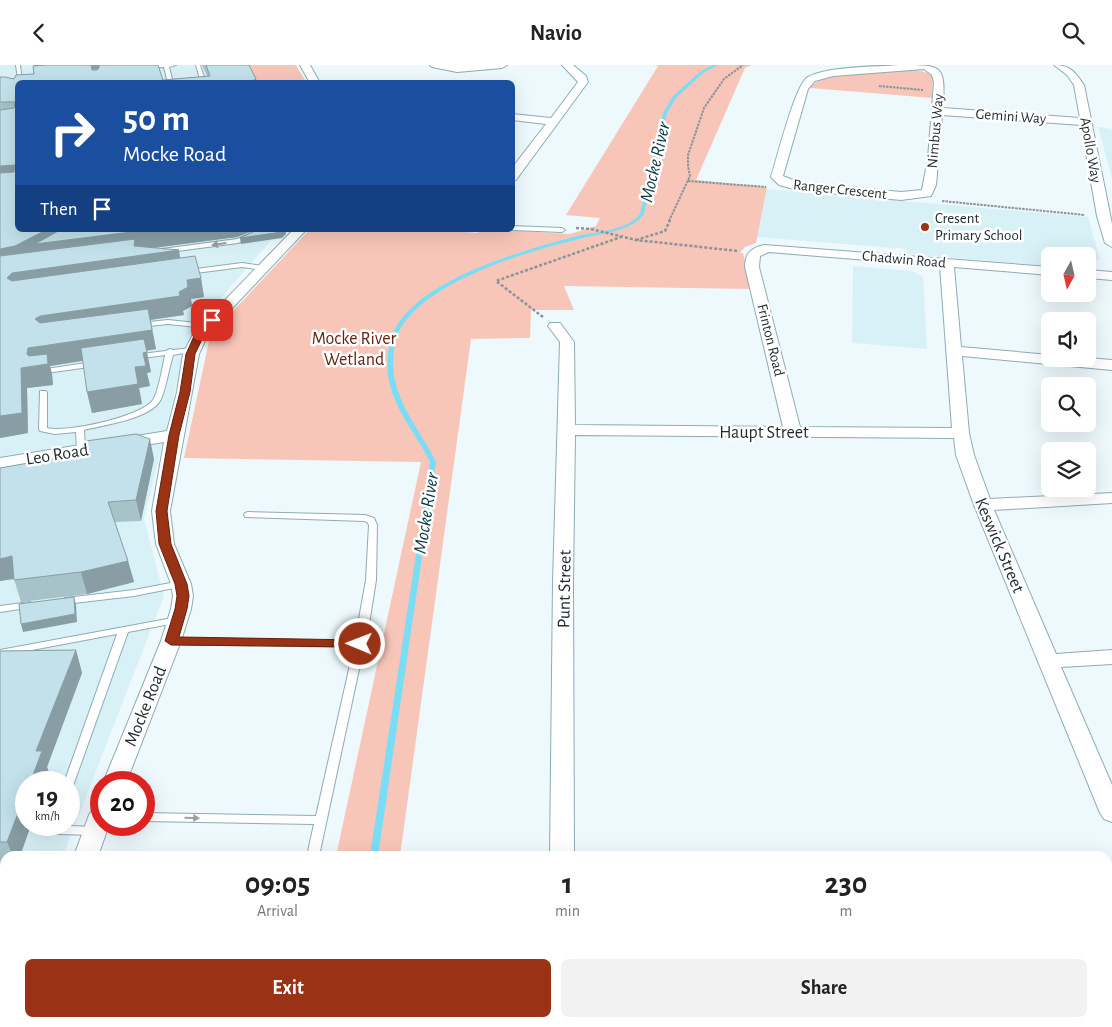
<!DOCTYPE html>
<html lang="en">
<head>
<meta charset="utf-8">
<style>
	body { margin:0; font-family:"Alegreya Sans",sans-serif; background:#f2f2f2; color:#222; height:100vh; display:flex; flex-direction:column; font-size:19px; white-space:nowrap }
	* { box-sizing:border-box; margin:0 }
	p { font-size:16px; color:#767676 }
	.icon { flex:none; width:28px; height:28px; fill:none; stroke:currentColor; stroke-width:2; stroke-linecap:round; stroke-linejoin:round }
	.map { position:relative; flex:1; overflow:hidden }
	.details { position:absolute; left:0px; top:786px; width:1112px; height:176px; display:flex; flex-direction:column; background:#fff; border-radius:15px 15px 0 0; box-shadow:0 5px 20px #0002 }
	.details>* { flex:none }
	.top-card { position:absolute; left:15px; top:15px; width:500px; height:152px; border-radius:8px; box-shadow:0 5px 20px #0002; background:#1a4fa0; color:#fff; overflow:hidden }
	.needle { width:32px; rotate:188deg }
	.controls { position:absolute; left:1041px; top:182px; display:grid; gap:10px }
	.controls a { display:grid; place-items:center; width:55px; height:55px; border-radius:8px; background:#fff; box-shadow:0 5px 20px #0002; font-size:25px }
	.speed { position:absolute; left:15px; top:706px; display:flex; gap:10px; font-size:25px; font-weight:700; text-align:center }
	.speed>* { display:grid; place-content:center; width:65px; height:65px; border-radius:50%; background:#fff; box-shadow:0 5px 20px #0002; line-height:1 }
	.speed small { font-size:12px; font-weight:400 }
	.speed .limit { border:8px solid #d22; background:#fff; color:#111 }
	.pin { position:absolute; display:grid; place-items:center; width:42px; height:42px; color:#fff; margin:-21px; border-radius:10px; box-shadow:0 2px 8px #0006 }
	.me { position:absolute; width:55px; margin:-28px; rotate:271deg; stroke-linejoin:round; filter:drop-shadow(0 0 4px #0008) }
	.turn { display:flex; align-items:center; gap:18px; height:105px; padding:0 25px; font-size:22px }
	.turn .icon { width:65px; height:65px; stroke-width:2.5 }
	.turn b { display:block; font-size:35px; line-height:42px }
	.then { display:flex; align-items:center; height:48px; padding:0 25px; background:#0003; gap:10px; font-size:19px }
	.eta { display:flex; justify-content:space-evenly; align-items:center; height:85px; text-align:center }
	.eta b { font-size:30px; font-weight:700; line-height:35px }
	.button { display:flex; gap:10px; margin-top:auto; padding:10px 25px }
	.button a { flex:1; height:58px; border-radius:8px; background:#9a3215; color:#fff; font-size:20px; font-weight:700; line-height:58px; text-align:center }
	.button a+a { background:#f2f2f2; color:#222 }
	header { display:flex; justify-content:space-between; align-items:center; height:65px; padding:0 25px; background:#fff; font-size:22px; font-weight:700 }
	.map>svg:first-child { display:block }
	.built { fill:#d8f1f7; fill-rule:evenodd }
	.green { fill:#f7c6b9 }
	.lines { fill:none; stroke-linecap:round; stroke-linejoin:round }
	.stream { fill:#7addf6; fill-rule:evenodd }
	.service-casing { stroke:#8dacb4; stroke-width:2 }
	.minor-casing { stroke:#8dacb4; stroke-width:2 }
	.path-far1 { stroke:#899599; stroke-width:2; stroke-dasharray:2.5 1; stroke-linecap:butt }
	.path { stroke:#899599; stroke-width:2.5; stroke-dasharray:3 2; stroke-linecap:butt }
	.service { fill:#fff; fill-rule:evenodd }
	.minor { fill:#fff; fill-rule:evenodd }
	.wall { fill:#a7c2c9 }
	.shaded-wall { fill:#889ea4 }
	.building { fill:#c2e1ea; stroke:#889ea4 }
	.oneway { fill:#9a9fa1 }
	.route { fill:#9a3215; stroke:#64200e }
	.poi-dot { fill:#9a3215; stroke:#fff; stroke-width:2 }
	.labels { text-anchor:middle; stroke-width:5; stroke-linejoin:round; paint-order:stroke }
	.far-street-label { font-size:15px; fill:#1e2a2e; stroke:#fff }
	.far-poi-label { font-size:15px; fill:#1e2a2e; stroke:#fff; text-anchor:start }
	.park-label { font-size:18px; fill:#66210f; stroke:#fff }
	.street-label { font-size:18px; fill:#1e2a2e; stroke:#fff }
	.water-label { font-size:19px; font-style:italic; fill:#093944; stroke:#fff }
</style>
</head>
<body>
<header><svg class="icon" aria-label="back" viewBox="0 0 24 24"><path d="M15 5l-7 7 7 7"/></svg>Navio<svg class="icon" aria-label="search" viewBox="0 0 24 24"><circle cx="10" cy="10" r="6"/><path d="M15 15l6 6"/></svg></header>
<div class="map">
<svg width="1112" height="962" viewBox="0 0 1112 962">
	<rect width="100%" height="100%" fill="#edf9fd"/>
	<!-- built -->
	<g class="built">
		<path d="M0,0h244l8,17 -234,1v147h262l-91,105 -45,184 20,77 -101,260h-58v151l-5,13zM26,718h43v42h-43z"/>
		<polygon points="1098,62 1112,64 1112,114"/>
		<polygon points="766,124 1088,152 1100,194 1088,200 1088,191 1050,191 1050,201 907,189 907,184 757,172"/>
		<polygon points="853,201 911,206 923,212 927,284 852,278"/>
	</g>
	<!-- green -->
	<g class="green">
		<polygon points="245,0 296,0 306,17 253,17"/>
		<polygon points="655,0 752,0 745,3 696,115 767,122 756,178 745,182 740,188 743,188 751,224 564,221 574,245 531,245 530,273 471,274 400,791 336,791 421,397 184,393 209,276 218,262 309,165 440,165 477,168 484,165 504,165 570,169 596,161 600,153 566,150 658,1"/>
		<path d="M917,5l11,3 5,4 -1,21 -122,-10c12,-18 84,-17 107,-18z"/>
		<polygon points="300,958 360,958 359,962 299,962"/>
	</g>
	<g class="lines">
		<!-- stream -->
		<g class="stream">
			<path d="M713,0h5l-15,8 -27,25 -9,15 -23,101c-14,19 -44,19 -65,25 -53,13 -142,39 -175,84 -11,15 -13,40 -9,58 7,30 28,54 41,81l-58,394h-8l60,-394c-13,-27 -35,-51 -41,-81 -4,-19 -1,-43 10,-59 32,-46 125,-72 178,-86 19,-4 51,-6 63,-22l23,-101 10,-17 28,-25z"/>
			<polygon points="325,958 335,958 334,962 324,962"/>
		</g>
		<defs>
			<g id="service">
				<polygon points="16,0 20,0 22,15 18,14"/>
				<polygon points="156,0 176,0 169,2 173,18 168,18 164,2 147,3 145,2"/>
				<polygon points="196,0 200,0 206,18 201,18"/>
				<polygon points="512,161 562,163 565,165 562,167 512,165"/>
				<polygon points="260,165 268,165 238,178 162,188 159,186 162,184 237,174"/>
				<polygon points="242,198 263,201 266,203 263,205 242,202 188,209 185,207 188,205"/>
				<polygon points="168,255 207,259 210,261 207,263 168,259 140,262 137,260 140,258"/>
				<path d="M192,283l4,2 -2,1 -21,4c-4,13 -7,33 -12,44 -9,20 -58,26 -77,31l1,20 -1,2h-6l-1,-2 -1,-18 -21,2 -15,-3 -1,-2 1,-38h6l1,2v35c19,5 94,-11 106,-28 5,-7 10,-34 12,-45l-29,4 -4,-2 1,-2 33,-4 4,-2 3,1z"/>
				<polygon points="93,297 96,297 96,301 39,309 35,307 39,305"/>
				<polygon points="248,447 365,450 374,453 377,460 376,515 370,553 319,791 307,791 314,759 144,756 144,748 316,751 354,582 171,579 166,576 171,573 355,576 366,515 369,460 367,457 364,456 245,452 244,450 245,448"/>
				<polygon points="181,516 186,519 184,521 134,531 65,539 60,536 65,533 134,525"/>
				<polygon points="30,537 35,540 33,542 0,547 0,541"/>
				<polygon points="178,552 181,553 183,555 181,557 128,567 74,718 73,721 69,722 69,718 64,718 117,569 0,591 0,585"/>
				<polygon points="48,760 93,762 97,763 99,766 97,769 93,770 60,769 56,768"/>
				<rect x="0" y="882" width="5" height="10"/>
				<polygon points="0,953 5,953 5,958 30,958 30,959 29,962 0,962"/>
				<polygon points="270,958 282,958 281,962 269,962"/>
			</g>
			<g id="minor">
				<polygon points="300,0 310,0 320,18 310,18"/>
				<polygon points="430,0 507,0 502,3 457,7 432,2"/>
				<polygon points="562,0 573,0 586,11 588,17 516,115 512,115 512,103 546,59 512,55 512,49 551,53 578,17"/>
				<path d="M900,0c44,0 45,0 43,43l137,10 -6,-33 -7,-10 -13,-10c16,0 21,7 30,20l28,139v23l-7,-4 -8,-27 -16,-91 -139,-10 -6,70 -5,11 -30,4 -104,-10 -18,-5 -8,-8c6,-18 24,-93 37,-100 20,-11 69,-10 92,-12zM924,4l8,6 2,7 -6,76 -6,32 -21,2 -103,-10 -15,-6 25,-87 7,-8 18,-5z"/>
				<polygon points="293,165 306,165 208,269 199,289 170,446 174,479 191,519 193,531 191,544 181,576 126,718 103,718 161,576 171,544 173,531 171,519 156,479 152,446 164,377 0,403 0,393 167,366 177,327 183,289 194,267"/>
				<path d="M764,180l286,22v8l-96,-8 7,80 89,8v4l38,-1 24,2v10l-150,-14 7,77 5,22 16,44 122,-6v10l-118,7 62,144 56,-4v14l-51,3 51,118v37l-8,-3 -4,-6 -126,-308 -18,-50 -2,-17 -379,-3 -2,147 1,274h-24l3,-274 7,-240 -12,-16 2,-3h10l14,19 1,83 208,2 -38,-160c0,-14 6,-19 19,-22zM769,187l171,14 12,162 -152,-1 -41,-160 1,-11z"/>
				<polygon points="1088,205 1112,207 1112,215 1088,213"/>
				<polygon points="101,741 101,760 109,760 98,791 74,791 89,750 93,744"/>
				<rect x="1108" y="933" width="4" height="24"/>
				<polygon points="13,958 41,958 39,962 11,962"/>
				<rect x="753" y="958" width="28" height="4"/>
			</g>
		</defs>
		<!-- service casing -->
		<use href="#service" class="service-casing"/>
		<!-- minor casing -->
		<use href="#minor" class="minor-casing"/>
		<!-- path-far1 -->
		<g class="path-far1">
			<polyline points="879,21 923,25"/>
			<polyline points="688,116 766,122"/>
			<polyline points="942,136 1085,150"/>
			<polyline points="669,156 690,111 688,101 688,90 704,43 724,14 743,0"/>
		</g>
		<!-- path -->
		<g class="path">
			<polyline points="576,163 591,164 636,175 738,186"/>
			<polyline points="636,175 665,166 670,155"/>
			<polyline points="543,252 496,216 621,172"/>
		</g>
		<!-- service -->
		<use href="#service" class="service"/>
		<!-- minor -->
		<use href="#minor" class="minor"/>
	</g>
	<!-- wall -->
	<g class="wall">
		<polygon points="158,0 163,15 207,11 202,0 249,0 256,14 257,18 18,18 18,165 255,165 237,172 153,183 180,193 201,213 204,232 191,234 192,241 183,246 184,250 151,255 156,284 146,286 151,307 147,308 150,321 139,323 142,339 92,348 87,327 83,296 50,301 52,309 53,320 27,323 28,368 0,373 0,12 14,14 34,9 33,1"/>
		<polygon points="154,394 141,456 115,457 128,496 134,517 87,529 21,537 14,514 0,516 0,403"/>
		<polygon points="76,585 82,608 47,702 50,710 47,718 26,718 26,760 31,760 20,791 5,791 5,801 0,802 0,586"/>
	</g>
	<!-- shaded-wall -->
	<g class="shaded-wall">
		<polygon points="34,0 139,0 36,10"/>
		<polygon points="256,14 257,18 248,18"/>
		<polygon points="15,100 18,110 0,118 0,101"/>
		<polygon points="46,165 255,165 237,172 137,185 179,185 182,204 17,227 0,204 0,184"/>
		<polygon points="284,165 286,165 286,169 282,173 241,179 240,173"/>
		<polygon points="201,213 204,232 191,234 192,241 183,246 184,250 45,270 35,254 40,251 179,227 187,215"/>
		<polygon points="152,265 156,284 50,301 52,309 53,320 27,323 28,368 0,373 0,351 21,303 28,283"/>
		<polygon points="147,287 151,307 147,308 150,321 139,323 142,339 92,348 87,327 135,302 143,288"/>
		<polygon points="150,374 154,394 141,456 136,435"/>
		<polygon points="12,491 19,513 0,516 0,494"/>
		<polygon points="128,496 134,517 87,529 81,507"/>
		<polygon points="74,532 76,540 77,557 23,567 21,559"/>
		<polygon points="76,585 82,608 47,702 50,710 47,718 30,718 36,686"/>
		<polygon points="26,727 26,760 31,760 20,791 13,791 7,777"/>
	</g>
	<!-- building -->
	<g class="building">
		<polygon points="46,0 91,0 92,5 97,5 99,3 99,0 158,0 163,15 210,11 206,0 249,0 256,14 248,18 18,18 18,165 46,165 15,181 0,184 0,108 14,107 15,100 0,101 0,45 14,43 15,37 0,37 0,12 5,12 14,14 16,10 34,9 33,1"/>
		<polygon points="60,165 147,165 35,179"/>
		<polygon points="257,165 284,165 282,167 240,173"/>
		<polygon points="135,174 134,181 179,185 12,208 7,213 12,216 195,191 201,213 187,215 188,222 179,227 180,231 40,251 35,254 40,258 148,244 152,265 28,283 27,289 29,291 47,289 48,299 21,303 22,348 0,351 0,191"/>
		<polygon points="144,274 147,287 143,288 146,301 135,302 138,319 87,327 81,283"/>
		<polygon points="136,369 150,374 136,435 108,437 128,496 81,507 14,515 12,491 0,494 0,403 85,388 86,376"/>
		<polygon points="74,532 75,549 21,559 19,539"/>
		<polygon points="76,585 36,686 42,686 30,718 26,718 26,727 7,777 0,777 0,586"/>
	</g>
	<!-- one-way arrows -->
	<defs><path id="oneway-solid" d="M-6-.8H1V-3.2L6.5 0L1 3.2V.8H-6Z" transform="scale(1.25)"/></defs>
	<g class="oneway">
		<use href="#oneway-solid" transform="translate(219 179) rotate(172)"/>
		<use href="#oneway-solid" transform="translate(192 753) rotate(1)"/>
	</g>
	<!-- route -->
	<polygon class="route" points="209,253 215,253 216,255 205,268 195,289 190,327 179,370 167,446 171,479 187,519 189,531 187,544 179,572 360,575 364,576 366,579 364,582 171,580 165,576 175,544 177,531 175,519 159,479 156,446 169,370 180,327 186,289 196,267"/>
	<!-- markers -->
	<circle class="poi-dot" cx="925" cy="162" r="5"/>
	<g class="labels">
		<!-- far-street labels -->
		<g class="far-street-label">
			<text transform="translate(1011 51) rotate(4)" y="5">Gemini Way</text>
			<text transform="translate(935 66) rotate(-85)" y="5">Nimbus Way</text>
			<text transform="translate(1091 85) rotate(80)" y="5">Apollo Way</text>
			<text transform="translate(840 124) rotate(6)" y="5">Ranger Crescent</text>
			<text transform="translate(904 194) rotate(5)" y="5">Chadwin Road</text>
			<text transform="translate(771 275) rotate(76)" y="5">Frinton Road</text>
		</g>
		<!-- far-poi labels -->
		<g class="far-poi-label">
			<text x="935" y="158">Cresent<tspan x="935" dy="17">Primary School</tspan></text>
		</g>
		<!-- park labels -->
		<g class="park-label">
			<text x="354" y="279">Mocke River<tspan x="354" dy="21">Wetland</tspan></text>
		</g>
		<!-- street labels -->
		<g class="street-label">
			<text x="764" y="373">Haupt Street</text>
			<text transform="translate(57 389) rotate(-9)" y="6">Leo Road</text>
			<text transform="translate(1000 480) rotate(67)" y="6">Keswick Street</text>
			<text transform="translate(564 524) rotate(-89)" y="6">Punt Street</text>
			<text transform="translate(145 641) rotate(-68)" y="6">Mocke Road</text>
		</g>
		<!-- water labels -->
		<g class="water-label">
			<text transform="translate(654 97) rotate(-77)" y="7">Mocke River</text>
			<text transform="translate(425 448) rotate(-81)" y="7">Mocke River</text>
		</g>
	</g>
</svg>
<div class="controls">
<a><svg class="needle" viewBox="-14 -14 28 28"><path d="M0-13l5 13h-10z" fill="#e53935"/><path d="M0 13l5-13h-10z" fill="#767676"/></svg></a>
<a><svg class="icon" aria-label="sound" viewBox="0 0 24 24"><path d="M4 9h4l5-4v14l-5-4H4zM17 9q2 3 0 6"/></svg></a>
<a><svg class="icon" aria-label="search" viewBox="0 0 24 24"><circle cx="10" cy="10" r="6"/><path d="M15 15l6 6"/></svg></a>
<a><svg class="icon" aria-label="layers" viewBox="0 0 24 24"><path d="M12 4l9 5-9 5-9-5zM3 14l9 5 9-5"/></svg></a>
</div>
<div class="speed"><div>19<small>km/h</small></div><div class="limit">20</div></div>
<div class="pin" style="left:212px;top:255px;background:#d93025"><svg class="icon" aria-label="arrive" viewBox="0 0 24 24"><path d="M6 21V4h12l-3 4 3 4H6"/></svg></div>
<svg class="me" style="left:360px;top:579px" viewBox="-20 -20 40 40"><circle r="17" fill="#9a3215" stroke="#fff" stroke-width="3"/><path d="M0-11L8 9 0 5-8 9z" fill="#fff"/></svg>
<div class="top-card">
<div class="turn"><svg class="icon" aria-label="right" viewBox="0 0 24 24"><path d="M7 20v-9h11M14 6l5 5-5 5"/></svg><div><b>50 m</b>Mocke Road</div></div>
<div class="then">Then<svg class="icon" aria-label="arrive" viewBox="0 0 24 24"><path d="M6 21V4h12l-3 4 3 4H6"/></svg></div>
</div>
<section class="details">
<div class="eta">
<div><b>09:05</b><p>Arrival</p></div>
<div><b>1</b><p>min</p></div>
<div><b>230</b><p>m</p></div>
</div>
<div class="button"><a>Exit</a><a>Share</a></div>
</section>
</div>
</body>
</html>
